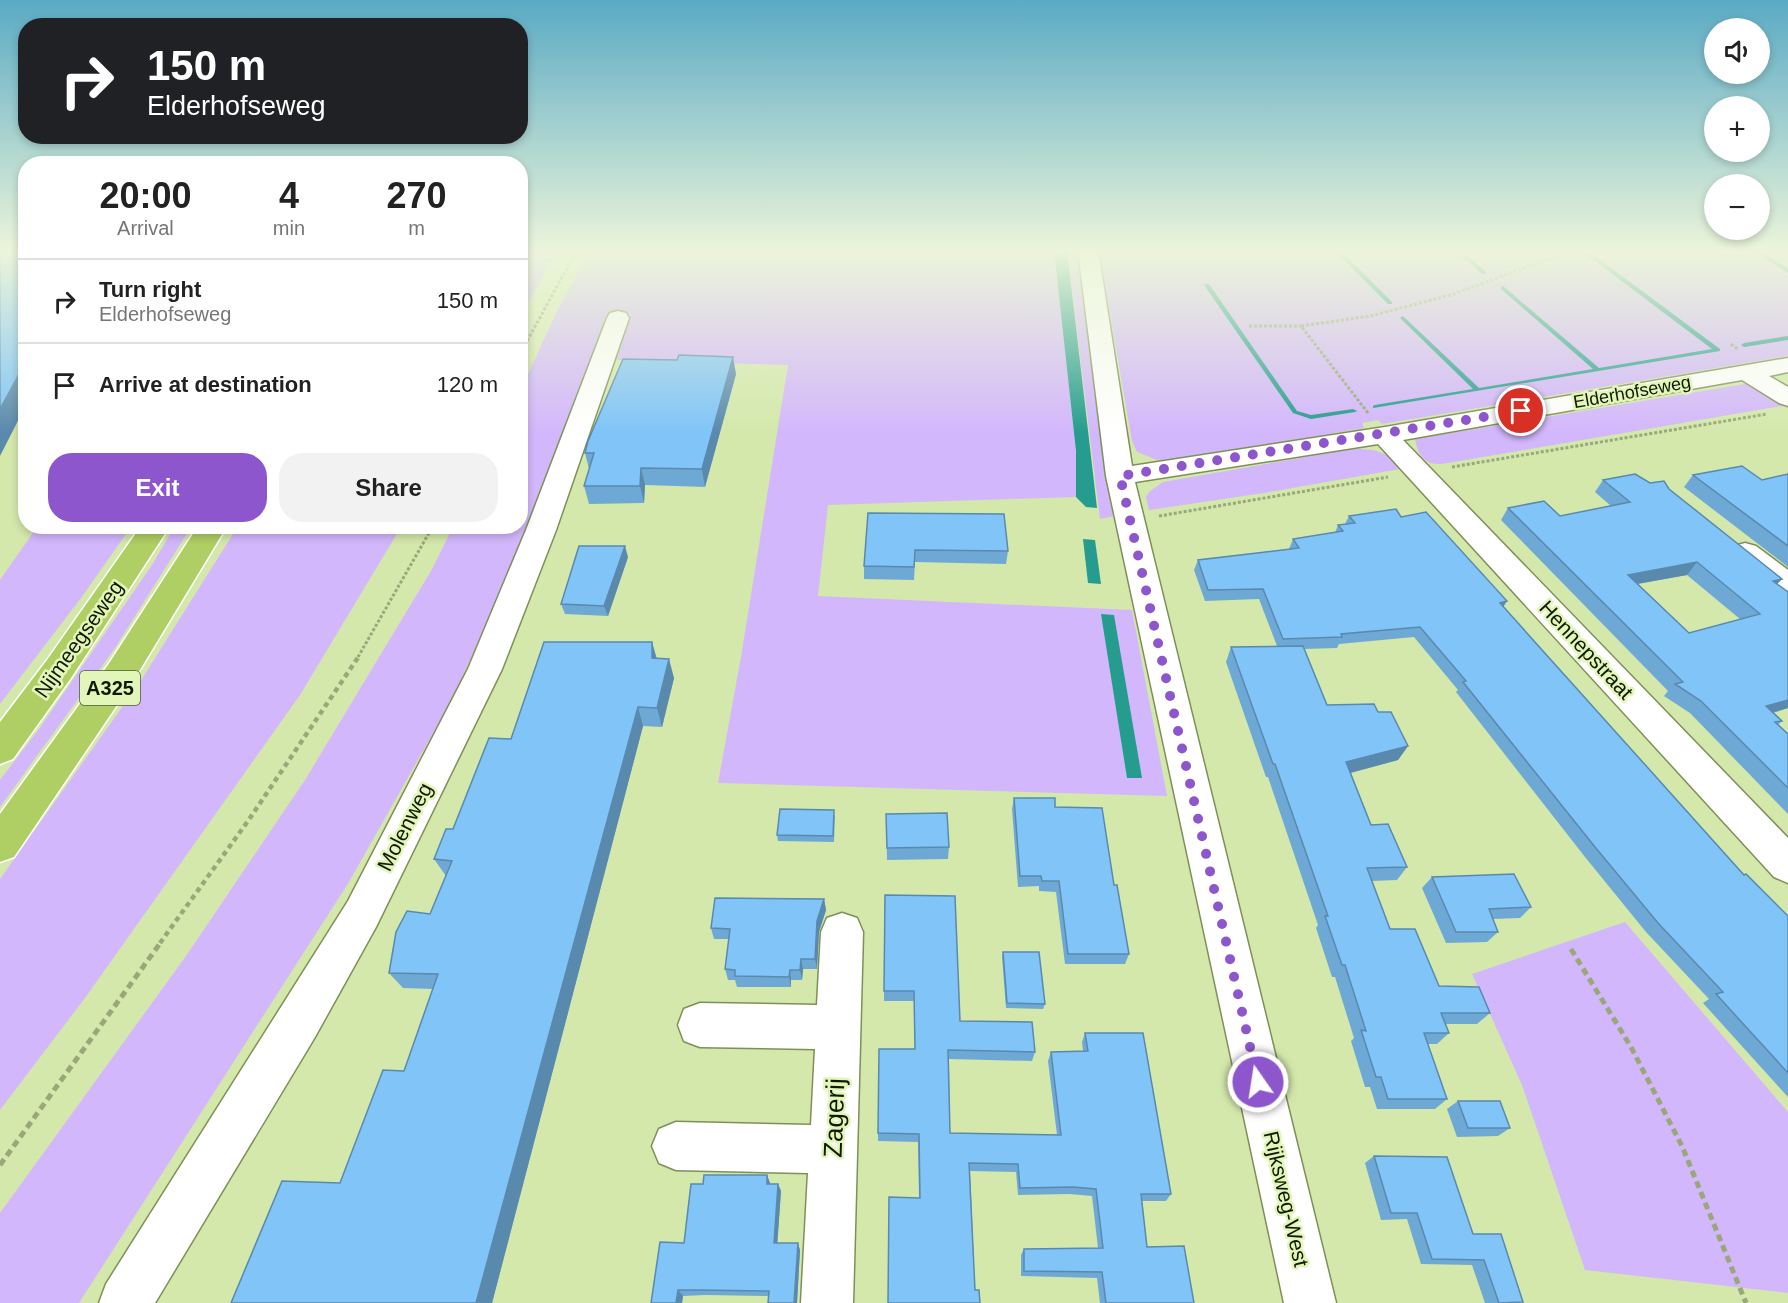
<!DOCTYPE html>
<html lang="en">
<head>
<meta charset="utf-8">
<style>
	body { margin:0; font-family:Helvetica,sans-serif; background:#f2f2f2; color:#222; height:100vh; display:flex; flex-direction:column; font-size:22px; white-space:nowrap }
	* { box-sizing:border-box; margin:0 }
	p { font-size:20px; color:#767676 }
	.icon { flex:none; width:33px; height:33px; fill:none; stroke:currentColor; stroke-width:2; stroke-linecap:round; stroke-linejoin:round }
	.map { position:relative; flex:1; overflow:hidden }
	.details { position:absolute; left:18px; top:156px; width:510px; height:378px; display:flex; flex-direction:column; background:#fff; border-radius:24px; box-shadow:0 3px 9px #0003 }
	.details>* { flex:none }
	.hud { position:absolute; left:18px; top:18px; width:510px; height:126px; border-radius:24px; box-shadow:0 3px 9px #0003; background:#202124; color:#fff; overflow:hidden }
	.controls { position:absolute; left:1704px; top:18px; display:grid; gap:12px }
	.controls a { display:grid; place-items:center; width:66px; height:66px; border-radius:50%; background:#fff; box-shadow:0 3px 9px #0003; font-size:30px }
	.pin { position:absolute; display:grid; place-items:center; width:51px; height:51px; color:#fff; margin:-26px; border:3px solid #fff; border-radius:50%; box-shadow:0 2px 6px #0007 }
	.me { position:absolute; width:66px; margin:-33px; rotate:347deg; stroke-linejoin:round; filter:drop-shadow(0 0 4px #0008) }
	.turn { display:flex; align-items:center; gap:21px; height:126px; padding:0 30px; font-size:27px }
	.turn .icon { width:78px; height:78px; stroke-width:2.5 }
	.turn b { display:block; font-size:42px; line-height:51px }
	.eta { display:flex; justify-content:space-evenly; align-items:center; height:102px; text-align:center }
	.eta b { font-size:36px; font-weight:700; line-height:42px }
	.action { display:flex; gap:12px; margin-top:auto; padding:12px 30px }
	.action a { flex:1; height:69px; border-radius:24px; background:#8e56cd; color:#fff; font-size:24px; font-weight:700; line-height:69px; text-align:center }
	.action a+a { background:#f2f2f2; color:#222 }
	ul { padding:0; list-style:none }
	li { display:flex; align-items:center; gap:18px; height:84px; padding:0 30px; border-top:2px solid #e0e0e0 }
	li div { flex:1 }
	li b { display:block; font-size:22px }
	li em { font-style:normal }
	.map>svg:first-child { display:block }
	.green { fill:#d3b7fc }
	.water { fill:#269c8e }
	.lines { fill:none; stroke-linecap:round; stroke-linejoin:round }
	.stream { fill:#269c8e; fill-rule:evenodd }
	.minor-casing { stroke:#7e9057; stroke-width:3 }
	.motorway-casing { stroke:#fff; stroke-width:3 }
	.path-far2 { stroke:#98a878; stroke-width:3; stroke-dasharray:3 2; stroke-linecap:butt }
	.path-far1 { stroke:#98a878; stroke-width:4.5; stroke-dasharray:5 4; stroke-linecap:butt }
	.path { stroke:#98a878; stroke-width:5; stroke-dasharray:7 4.5; stroke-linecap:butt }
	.minor { fill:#fff; fill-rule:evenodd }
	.motorway { fill:#afce63; fill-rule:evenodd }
	.wall { fill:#6ea9d5; fill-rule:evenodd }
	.shaded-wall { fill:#5a89ae }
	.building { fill:#80c4f8; stroke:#5a89ae; stroke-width:1.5; fill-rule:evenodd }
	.route { stroke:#8e56cd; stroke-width:10; stroke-dasharray:0 18 }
	.labels { text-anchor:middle; stroke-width:5; stroke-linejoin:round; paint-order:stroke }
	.far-street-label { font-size:18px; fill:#121903; stroke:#e1f6b8 }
	.shield { fill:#e1f6b8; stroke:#505b39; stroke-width:1.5 }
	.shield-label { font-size:20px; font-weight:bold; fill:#121903 }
	.street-label { font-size:21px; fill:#121903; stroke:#e1f6b8 }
	.near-street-label { font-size:26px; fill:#121903; stroke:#e1f6b8 }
</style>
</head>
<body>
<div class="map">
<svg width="1788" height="1303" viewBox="0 0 1788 1303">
	<rect width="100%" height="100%" fill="#d4e8ac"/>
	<!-- green -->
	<g class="green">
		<polygon points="521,250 559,250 521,315 520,250"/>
		<polygon points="590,250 1054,250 1076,451 1076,497 828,505 818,596 1132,610 1167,796 718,783 741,657 788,365 617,360 631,314 609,316 516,561 450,703 349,882 79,1303 0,1303 0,1213 186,956 305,780 431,571 453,527 520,526 521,390 557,311"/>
		<polygon points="1067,250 1078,250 1114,516 1100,519"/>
		<polygon points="1099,250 1788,250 1788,356 1382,424 1378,420 1362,423 1364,428 1170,461 1157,460 1137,452 1132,441"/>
		<path d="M1757,382l31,23 -346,59c-17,1 -24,-8 -27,-25z"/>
		<path d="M1352,449c22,0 35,1 48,20l-136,24 -115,17 -3,-13 3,-5 14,-10z"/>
		<polygon points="175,526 191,527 115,648 0,807 0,780 39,729 152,565"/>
		<polygon points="238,526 401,527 300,695 85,998 0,1110 0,879 140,682"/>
		<polygon points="37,527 131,527 81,598 0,704 0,580"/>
		<polygon points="1625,922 1788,1112 1788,1293 1585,1270 1522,1085 1472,974"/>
	</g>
	<!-- water -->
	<g class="water">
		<polygon points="1054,250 1067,250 1097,508 1086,507 1076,497 1076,451"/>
		<polygon points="1083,539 1095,540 1101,584 1088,583"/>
		<polygon points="1101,614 1114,615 1142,778 1127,778"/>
	</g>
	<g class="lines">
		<!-- stream -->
		<g class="stream">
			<polygon points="1334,250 1340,250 1392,302 1392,304 1388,304"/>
			<polygon points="1455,250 1462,250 1486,272 1486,274 1482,274"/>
			<polygon points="1752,250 1759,250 1788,268 1788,273"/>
			<polygon points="1587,253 1591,253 1720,349 1720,351 1373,408 1373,406 1375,405 1473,389 1401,319 1400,318 1403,316 1479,388 1593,369 1501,289 1501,287 1503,286 1599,368 1712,349 1587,255"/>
			<polygon points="1205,284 1209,284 1297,411 1311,415 1353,409 1357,411 1355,412 1311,419 1293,413 1204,285"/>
			<polygon points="1788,336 1788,340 1744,347 1741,345 1744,343"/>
		</g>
		<defs>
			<g id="minor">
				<polygon points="1078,250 1098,250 1132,466 1385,427 1788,358 1788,372 1769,376 1788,387 1788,406 1779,403 1742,380 1403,440 1788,838 1788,883 1774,877 1378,444 1135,482 1336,1303 1284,1303 1106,476"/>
				<polygon points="618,311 626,313 629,318 556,530 502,669 376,927 315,1037 155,1303 99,1303 106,1284 348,901 468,669 526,530 607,318 610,313"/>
				<polygon points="1745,543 1756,546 1788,570 1788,597 1777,594 1734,560 1730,553 1734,546"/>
				<polygon points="842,913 857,918 863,932 853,1303 801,1303 808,1173 676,1170 659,1163 652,1146 659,1129 676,1122 811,1125 815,1049 700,1047 684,1041 678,1025 684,1009 700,1003 817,1005 821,932 827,918"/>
			</g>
			<g id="motorway">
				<polygon points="141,526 170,526 71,678 13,759 0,764 0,722 47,660"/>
				<polygon points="198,526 227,526 132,683 14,857 0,862 0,814 108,665"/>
			</g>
		</defs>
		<!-- minor casing -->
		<use href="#minor" class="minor-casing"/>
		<!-- motorway casing -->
		<use href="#motorway" class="motorway-casing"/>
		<!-- path-far2 -->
		<g class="path-far2">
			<polyline points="1249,326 1301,326"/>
			<polyline points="1731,344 1739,350"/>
			<polyline points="520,354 577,250"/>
			<polyline points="1368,413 1301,326 1370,316 1451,295 1571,250"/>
			<polyline points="1452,467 1767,414"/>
			<polyline points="1159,516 1388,477"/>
			<polyline points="358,657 433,526"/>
		</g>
		<!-- path-far1 -->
		<polyline class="path-far1" points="160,943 248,821 359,656"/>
		<!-- path -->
		<g class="path">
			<polyline points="1571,949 1631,1047 1682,1146 1746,1303"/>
			<polyline points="0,1165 161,942"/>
		</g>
		<!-- minor -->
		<use href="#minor" class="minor"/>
		<!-- motorway -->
		<use href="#motorway" class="motorway"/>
	</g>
	<!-- wall -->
	<g class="wall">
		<polygon points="736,374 705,487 645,485 644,503 589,504 584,486 589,469 585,453"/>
		<polygon points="1788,474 1788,567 1684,487 1693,475 1762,480"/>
		<path d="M1603,480l47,3 19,6 113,90 -5,5 11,8v116l-15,5 9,8 -4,4 10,9v80l-98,-101 -26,-17 4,-5 -167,-171 7,-12 52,8 51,-10 -16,-14zM1687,575l53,44 -51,14 -51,-49z"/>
		<polygon points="868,513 1008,551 1006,564 915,562 914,580 864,579 864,566"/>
		<polygon points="1349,516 1401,517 1504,607 1744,875 1788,916 1788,1097 1703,1003 1709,999 1646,932 1585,857 1456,692 1458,690 1414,637 1339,644 1337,648 1304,649 1327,705 1378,712 1408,746 1398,760 1351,773 1371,825 1407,867 1397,880 1372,881 1390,929 1439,986 1490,1013 1477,1024 1446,1024 1449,1033 1437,1044 1428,1044 1447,1099 1435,1109 1377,1109 1370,1087 1365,1087 1351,1041 1354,1038 1335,977 1332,977 1316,928 1318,925 1268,777 1266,777 1226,662 1231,647 1277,646 1259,599 1205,601 1194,570 1198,560 1289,549 1293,539 1335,533 1338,525 1345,524"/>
		<polygon points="628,557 608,616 565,614 561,604"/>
		<polygon points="652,642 657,659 674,678 662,727 643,726 492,1303 231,1303 340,1183 404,1071 433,989 403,988 389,973 430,914 446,876 434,859 453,829"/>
		<polygon points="1014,798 1055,807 1114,885 1129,954 1125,964 1065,964 1056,892 1039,891 1039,886 1018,887 1012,809"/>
		<polygon points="886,814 949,847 948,859 887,860"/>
		<polygon points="835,815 834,842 778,841 777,835"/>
		<polygon points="1432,877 1531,907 1520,918 1493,919 1498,932 1487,942 1446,943 1422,888"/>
		<polygon points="885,895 960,1021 1035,1052 1032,1061 949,1059 950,1133 1057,1135 1048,1061 1051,1052 1083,1051 1082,1042 1085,1033 1171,1194 1166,1201 1142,1201 1147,1247 1194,1303 1100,1303 1097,1278 1021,1276 1021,1255 1024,1249 1098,1248 1092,1196 1069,1194 1018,1195 1016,1172 970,1171 975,1290 980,1303 919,1198 918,1142 878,1141 878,1133 915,1049 914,1001 884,1001"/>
		<polygon points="824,899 826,910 819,932 817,969 803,969 802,980 791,980 791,987 737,987 735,980 728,980 725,969 729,939 714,939 711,928"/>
		<polygon points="1003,952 1045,1004 1043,1009 1006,1008 1002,957"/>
		<polygon points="1458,1101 1510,1128 1498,1136 1457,1137 1447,1109"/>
		<polygon points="1374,1156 1473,1234 1521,1303 1485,1303 1472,1265 1421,1264 1407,1219 1381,1220 1365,1163"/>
		<polygon points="767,1175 770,1184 778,1184 781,1191 777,1243 800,1250 797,1303 768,1303 769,1296 705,1295 683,1296 682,1303 651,1303 684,1243 703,1184"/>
	</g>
	<!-- shaded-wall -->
	<g class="shaded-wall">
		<polygon points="733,357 736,374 705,487 702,469"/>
		<polygon points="26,361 26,405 0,456 0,409"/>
		<polygon points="641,468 645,485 644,503 640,486"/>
		<polygon points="625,546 628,557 608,616 604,606"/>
		<polygon points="1697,562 1687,575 1619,587 1628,575"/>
		<polygon points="1782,579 1770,591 1773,581"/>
		<polygon points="1507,601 1500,612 1500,603"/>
		<polygon points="652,642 657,661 652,658"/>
		<polygon points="669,659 674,678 662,727 657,708"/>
		<polygon points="1788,700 1788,708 1754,718 1766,706"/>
		<polygon points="638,707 643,726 492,1303 476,1303"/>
		<polygon points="1408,746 1398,760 1338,776 1346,762"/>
		<polygon points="824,899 826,910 819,932 817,969 815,959 817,921"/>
		<polygon points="801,959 803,969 802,980 800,970"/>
		<polygon points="790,970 791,980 791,987 789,977"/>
		<polygon points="767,1175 770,1183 769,1192 767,1184"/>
		<polygon points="778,1184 781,1191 777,1249 774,1243"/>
		<polygon points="798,1243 800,1250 797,1303 794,1303"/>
		<polygon points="678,1290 683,1296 682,1303 676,1303"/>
	</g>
	<!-- building -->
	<g class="building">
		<polygon points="0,250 26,250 26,361 0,409"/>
		<polygon points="679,355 733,357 702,469 641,468 640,486 584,486 594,453 585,453 588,441 623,359 677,360"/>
		<polygon points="1742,466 1762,480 1788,474 1788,546 1693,475"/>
		<path d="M1635,474l15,9 14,-2 5,8 113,90 -9,2 15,11v108l-22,6 16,15 -7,1 13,12v54l-87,-87 -26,-17 8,-2 -175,-174 36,-7 16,15 70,-14 -27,-22zM1697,562l57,47 6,5 -71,19 -61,-58z"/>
		<polygon points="1396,509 1401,517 1426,512 1507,601 1500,603 1744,875 1746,874 1788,916 1788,1073 1716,994 1723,992 1658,923 1595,847 1463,682 1466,681 1420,627 1341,634 1342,637 1283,639 1263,589 1208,590 1198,560 1299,548 1293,539 1343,531 1338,525 1355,523 1349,516"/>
		<polygon points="868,513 1004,514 1008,551 915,550 914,567 864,566"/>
		<polygon points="579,546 625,546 604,606 561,604"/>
		<polygon points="544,642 652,642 652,658 669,659 657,708 638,707 476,1303 231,1303 282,1181 340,1183 383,1070 404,1071 438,974 389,973 396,932 407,911 430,914 452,861 434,859 446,829 453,829 489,738 511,739"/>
		<polygon points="1303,646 1327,705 1374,704 1378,712 1391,712 1408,746 1346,762 1371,825 1388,824 1407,867 1367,868 1390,929 1415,929 1439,986 1479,987 1490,1013 1441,1013 1449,1033 1424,1033 1447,1099 1388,1099 1381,1077 1376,1077 1361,1030 1366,1031 1345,965 1342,965 1325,916 1328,916 1275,764 1273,764 1231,647"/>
		<polygon points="1014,798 1055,798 1055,807 1102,808 1114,885 1117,885 1129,954 1068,954 1059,881 1042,881 1041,876 1020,876"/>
		<polygon points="780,809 834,810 833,836 777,835"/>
		<polygon points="947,813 949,847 887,848 886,814"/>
		<polygon points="1514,874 1531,907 1489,909 1498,932 1456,932 1432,877"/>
		<polygon points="885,895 955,896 960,1021 1032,1022 1035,1052 948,1050 950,1133 1061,1135 1051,1052 1088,1051 1085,1033 1143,1033 1171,1194 1141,1194 1147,1247 1184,1246 1194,1303 1106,1303 1102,1272 1024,1271 1024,1249 1103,1248 1096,1189 1073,1187 1020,1188 1018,1164 969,1163 975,1290 979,1290 980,1303 888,1303 889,1197 920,1198 919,1134 878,1133 879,1049 915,1049 914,991 884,991"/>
		<polygon points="715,898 824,899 817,921 815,959 801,959 800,970 790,970 789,977 735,976 735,970 725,969 730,929 711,928"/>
		<polygon points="1003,952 1039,952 1045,1004 1007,1003"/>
		<polygon points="1458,1101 1500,1101 1510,1128 1468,1128"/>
		<polygon points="1374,1156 1447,1157 1473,1234 1501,1234 1523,1302 1499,1303 1484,1260 1432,1259 1417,1213 1391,1213"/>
		<polygon points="704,1175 767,1175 767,1184 778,1184 774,1243 798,1243 794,1303 768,1303 769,1291 700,1290 678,1290 676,1303 651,1303 660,1242 684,1243 691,1184 703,1184"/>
	</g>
	<!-- sky -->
	<linearGradient id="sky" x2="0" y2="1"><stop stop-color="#5aaac4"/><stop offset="0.58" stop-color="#ecf5da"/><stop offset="1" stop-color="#ecf5da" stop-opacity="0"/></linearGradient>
	<rect width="1788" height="433" fill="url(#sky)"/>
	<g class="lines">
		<!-- route -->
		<polyline class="route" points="1258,1082 1120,476 1521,411"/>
	</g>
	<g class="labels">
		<!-- far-street labels -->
		<g class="far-street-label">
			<text transform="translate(1632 392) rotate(-10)" y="6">Elderhofseweg</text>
		</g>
		<!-- shield labels -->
		<rect class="shield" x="80" y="671" width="60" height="34" rx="4.5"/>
		<g class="shield-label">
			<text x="110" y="695">A325</text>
		</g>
		<!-- street labels -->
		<g class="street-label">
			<text transform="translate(79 639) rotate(-55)" y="7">Nijmeegseweg</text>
			<text transform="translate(1586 650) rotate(47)" y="7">Hennepstraat</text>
			<text transform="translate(405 827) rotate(-63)" y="7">Molenweg</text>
			<text transform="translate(1286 1199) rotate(77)" y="7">Rijksweg-West</text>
		</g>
		<!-- near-street labels -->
		<g class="near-street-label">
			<text transform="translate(834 1118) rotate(-88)" y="9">Zagerij</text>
		</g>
	</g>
</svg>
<div class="controls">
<a><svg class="icon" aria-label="sound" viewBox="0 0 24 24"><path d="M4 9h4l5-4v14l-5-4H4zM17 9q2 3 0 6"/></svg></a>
<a>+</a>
<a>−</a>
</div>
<div class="pin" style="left:1521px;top:411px;background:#d93025"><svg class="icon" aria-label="arrive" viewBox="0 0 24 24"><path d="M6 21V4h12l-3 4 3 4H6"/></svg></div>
<svg class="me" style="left:1258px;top:1082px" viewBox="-20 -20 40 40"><circle r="17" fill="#8e56cd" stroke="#fff" stroke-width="3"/><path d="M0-11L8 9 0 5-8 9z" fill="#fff"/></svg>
<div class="hud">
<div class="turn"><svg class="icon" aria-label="right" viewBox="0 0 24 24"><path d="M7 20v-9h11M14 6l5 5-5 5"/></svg><div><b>150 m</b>Elderhofseweg</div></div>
</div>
<section class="details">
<div class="eta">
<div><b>20:00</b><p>Arrival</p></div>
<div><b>4</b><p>min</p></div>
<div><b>270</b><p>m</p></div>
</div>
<ul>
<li><svg class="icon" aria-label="right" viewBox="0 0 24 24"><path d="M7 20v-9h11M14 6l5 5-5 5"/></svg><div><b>Turn right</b><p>Elderhofseweg</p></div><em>150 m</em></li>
<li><svg class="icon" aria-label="arrive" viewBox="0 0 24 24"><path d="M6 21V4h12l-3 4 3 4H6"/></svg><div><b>Arrive at destination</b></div><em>120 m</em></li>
</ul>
<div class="action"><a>Exit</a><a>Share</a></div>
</section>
</div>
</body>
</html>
